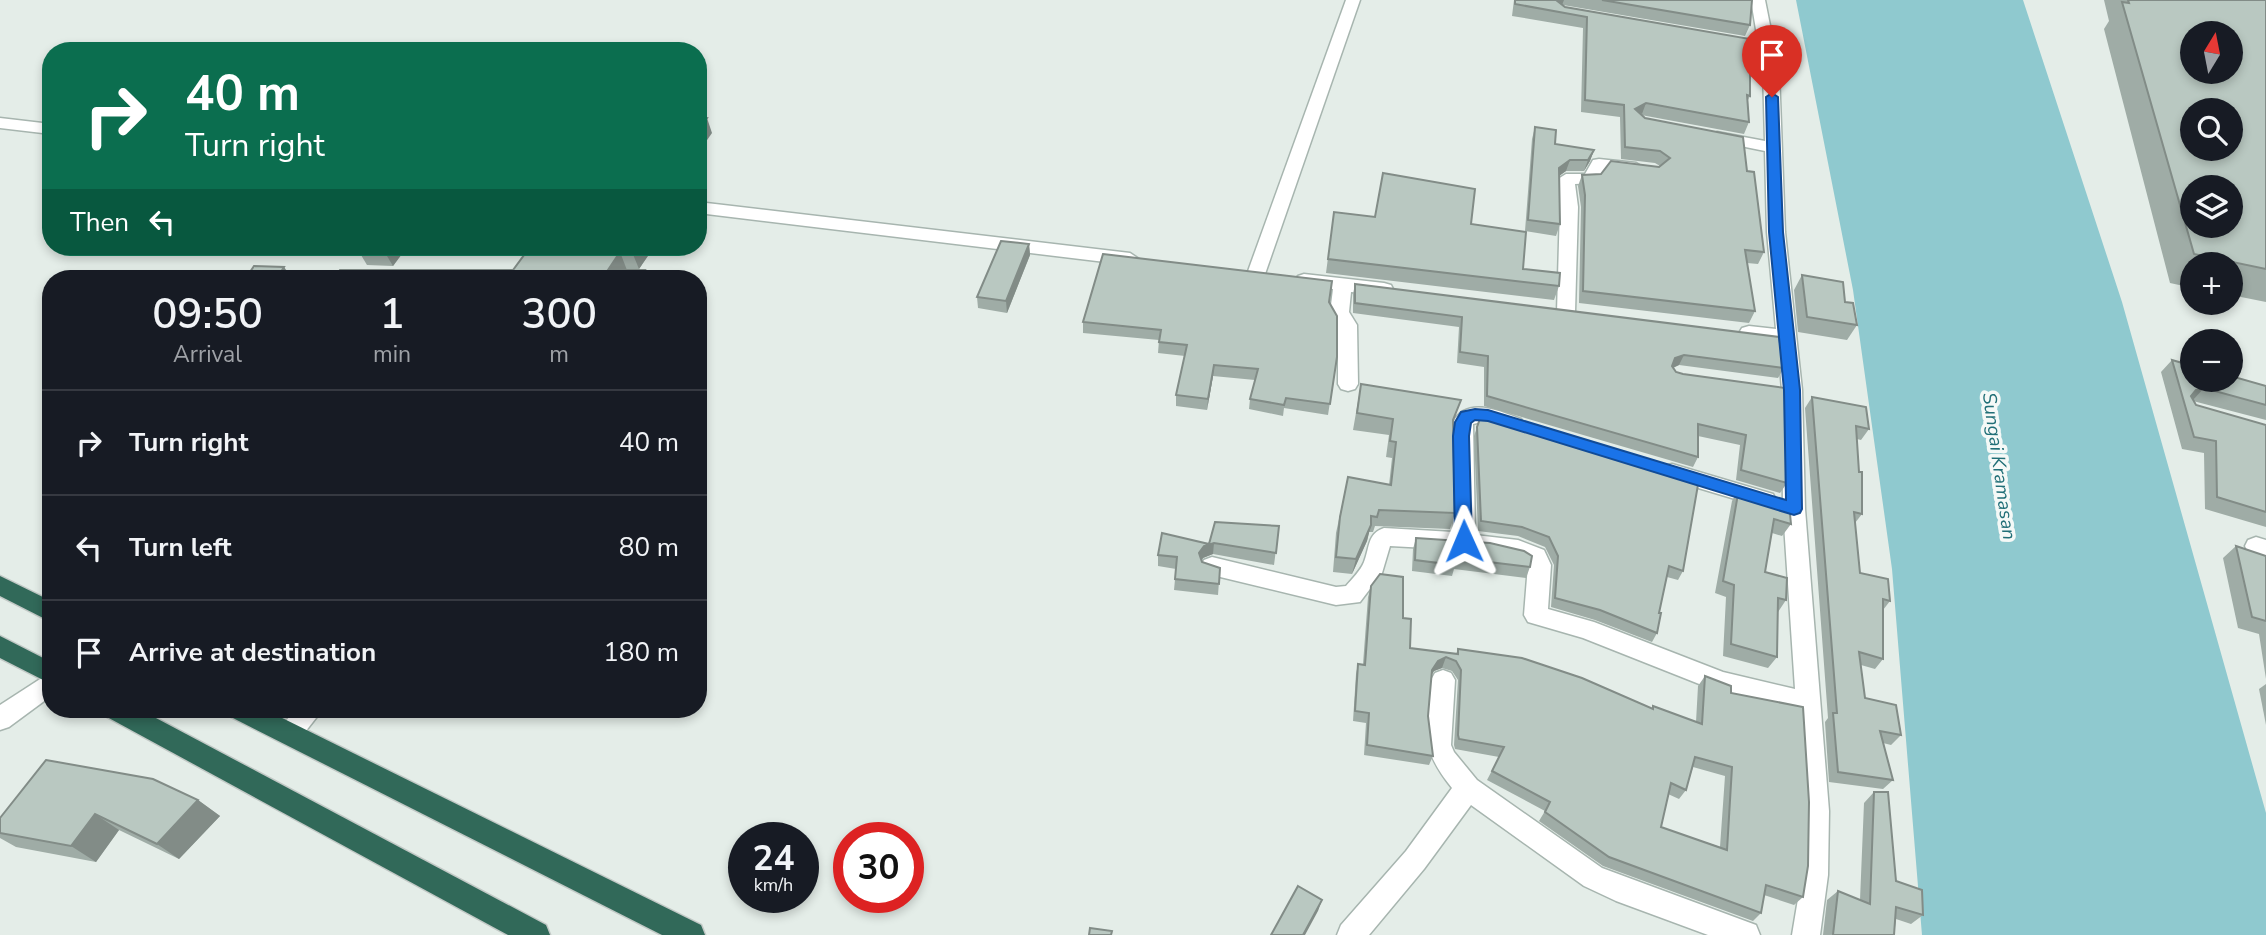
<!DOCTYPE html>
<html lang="en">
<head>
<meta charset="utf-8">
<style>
	body { margin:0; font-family:"Nunito Sans",sans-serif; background:#20242c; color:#f1f3f6; height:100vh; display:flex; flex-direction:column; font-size:26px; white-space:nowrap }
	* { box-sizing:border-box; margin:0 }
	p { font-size:23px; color:#9ea1a6 }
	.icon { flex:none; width:38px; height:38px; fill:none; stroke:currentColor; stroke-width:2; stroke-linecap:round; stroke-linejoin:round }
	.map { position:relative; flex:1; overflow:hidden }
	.drawer { position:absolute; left:42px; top:270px; width:665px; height:448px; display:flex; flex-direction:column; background:#171b24; border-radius:28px; box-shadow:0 4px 10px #0003 }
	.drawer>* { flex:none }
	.hud { position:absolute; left:42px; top:42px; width:665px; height:214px; border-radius:28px; box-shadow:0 4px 10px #0003; background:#0b6e4f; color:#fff; overflow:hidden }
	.needle { width:46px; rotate:10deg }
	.tools { position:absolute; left:2180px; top:21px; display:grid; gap:14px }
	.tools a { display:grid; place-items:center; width:63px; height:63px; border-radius:50%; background:#171b24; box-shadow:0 4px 10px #0003; font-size:35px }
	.speed { position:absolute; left:728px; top:822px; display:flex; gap:14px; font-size:35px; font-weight:700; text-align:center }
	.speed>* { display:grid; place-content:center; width:91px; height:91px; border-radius:50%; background:#171b24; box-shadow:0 4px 10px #0003; line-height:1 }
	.speed small { font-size:18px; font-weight:400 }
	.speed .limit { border:10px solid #d22; background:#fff; color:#111 }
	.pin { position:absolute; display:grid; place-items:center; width:60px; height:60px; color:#fff; margin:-72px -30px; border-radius:50% 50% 50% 0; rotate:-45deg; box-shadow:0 0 7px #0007 }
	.pin .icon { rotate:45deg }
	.me { position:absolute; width:77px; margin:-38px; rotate:359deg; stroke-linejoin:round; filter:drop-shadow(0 0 5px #0008) }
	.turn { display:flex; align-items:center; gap:24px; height:147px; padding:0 28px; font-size:32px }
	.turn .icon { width:91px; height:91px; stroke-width:2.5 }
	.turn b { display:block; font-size:49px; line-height:60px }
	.then { display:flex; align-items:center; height:66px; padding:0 28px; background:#0003; gap:14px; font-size:26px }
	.eta { display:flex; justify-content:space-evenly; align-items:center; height:119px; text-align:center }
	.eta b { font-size:42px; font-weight:600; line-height:49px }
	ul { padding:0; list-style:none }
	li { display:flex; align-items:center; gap:21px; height:105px; padding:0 28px; border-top:2px solid #363941 }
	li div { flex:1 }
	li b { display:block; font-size:26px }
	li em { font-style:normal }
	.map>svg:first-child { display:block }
	.water { fill:#8fc9cf }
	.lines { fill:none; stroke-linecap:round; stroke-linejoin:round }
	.minor-casing { stroke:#a7b5af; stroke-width:3 }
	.highway-casing { stroke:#c2c9c6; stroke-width:3 }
	.minor { fill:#fff; fill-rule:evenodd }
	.highway { fill:#316959; fill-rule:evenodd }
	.wall { fill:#9faca6; fill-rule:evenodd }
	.shaded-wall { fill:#828c87 }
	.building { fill:#b9c8c1; stroke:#828c87; stroke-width:2; fill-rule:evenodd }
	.route { fill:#1a73e8; stroke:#114b97; stroke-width:2 }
	.labels { text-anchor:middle; stroke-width:7; stroke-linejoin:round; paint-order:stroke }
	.water-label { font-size:19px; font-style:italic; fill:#216f77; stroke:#f5f9f7 }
</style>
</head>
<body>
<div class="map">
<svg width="2266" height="935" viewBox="0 0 2266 935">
	<rect width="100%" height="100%" fill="#e4ede8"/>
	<!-- water -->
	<polygon class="water" points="1796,0 2023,0 2122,302 2266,813 2266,935 1922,935 1892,569 1853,290"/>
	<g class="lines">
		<defs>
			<g id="minor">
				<polygon points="1346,0 1360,0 1265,274 1262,278 1250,278 1247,274"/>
				<path d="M1751,0h14l14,71 6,161 17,158 3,119 24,302 -1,64 -8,60h-28l10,-60 1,-64 -6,-100 -75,-18 -139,-55 -55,-16 -4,-7 4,-50c-13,-16 -41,-7 -58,-17l-6,2 -74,-4 -8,27 -22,29 -24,3 -124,-30 -8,-3 -3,-6 3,-6 8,-3 124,30 10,-1c6,-7 15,-16 18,-24 6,-15 3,-28 20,-34l69,4v-110c14,-26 47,-11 68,-3l3,5 -3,5c-16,5 -31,-11 -48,-5l2,111 43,5 26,10 7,15 -3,44 46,13 129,50 72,17 -12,-180 -1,-119 -4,-47 -36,-5 -3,-5 3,-5 7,-2 27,3 -9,-97 -2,-81 -54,-11 -2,-3 8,-5 48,9 -2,-70z"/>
				<polygon points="0,118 51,124 51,134 0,128"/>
				<polygon points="1599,159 1636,163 1644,168 1636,173 1604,170 1597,183 1575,184 1578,207 1575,312 1573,317 1559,317 1557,312 1560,207 1558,179 1566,174 1585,174 1593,160"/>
				<polygon points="698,202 1130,253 1139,259 1130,265 698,213"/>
				<polygon points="579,272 662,272 668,274 671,278 570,278 573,274"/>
				<polygon points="1304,274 1384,283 1391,285 1393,289 1391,293 1384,295 1351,292 1349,312 1357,325 1358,384 1355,389 1348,391 1341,389 1338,384 1338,326 1330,313 1333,289 1298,284 1295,280 1298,276"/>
				<polygon points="1672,464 1773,494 1776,500 1773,506 1765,508 1665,478 1661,472 1665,466"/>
				<polygon points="2256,537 2266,540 2266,558 2248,552 2245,546 2248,540"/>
				<path d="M1443,670l8,3 4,7 -4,65 3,7 23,28 125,88 154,57 4,10h-52l-92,-34 -32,-15 -113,-81 -47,64 -55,66h-32l4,-10 65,-74 46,-63c-34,-42 -25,-57 -21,-108l4,-7z"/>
				<polygon points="51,672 51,696 9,727 0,730 0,705"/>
				<polygon points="295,709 323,709 298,741 289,744 280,741 277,733"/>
			</g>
			<g id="highway">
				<polygon points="0,576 51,601 51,622 0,596"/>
				<polygon points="0,636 51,662 51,684 0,658"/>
				<polygon points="104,709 139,709 546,925 550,935 508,935 107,717"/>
				<polygon points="228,709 264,709 701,925 705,935 662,935 231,717"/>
			</g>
		</defs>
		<!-- minor casing -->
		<use href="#minor" class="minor-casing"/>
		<!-- highway casing -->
		<use href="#highway" class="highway-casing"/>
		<!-- minor -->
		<use href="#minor" class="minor"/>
		<!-- highway -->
		<use href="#highway" class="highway"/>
	</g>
	<!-- wall -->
	<g class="wall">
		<polygon points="1514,0 1752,0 1750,25 1745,36 1563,5 1565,7 1750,39 1750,96 1748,100 1749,122 1744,134 1641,115 1645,118 1747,171 1764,252 1758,264 1747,263 1755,311 1749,323 1579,303 1581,207 1578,186 1582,175 1601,174 1660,166 1655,163 1621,159 1620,117 1581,112 1583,28 1512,16"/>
		<polygon points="2104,0 2266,0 2266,302 2231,295 2231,264 2193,264 2193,288 2170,283 2104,29 2109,21"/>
		<polygon points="1535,127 1555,144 1594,150 1590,161 1584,171 1566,171 1559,176 1560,224 1556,236 1525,231 1532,139"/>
		<polygon points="1334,212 1375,217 1471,224 1523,269 1559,286 1554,300 1326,273"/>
		<polygon points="1029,244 1030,255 1007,313 978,308 977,297"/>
		<polygon points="360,247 407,247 393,266 367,265 358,250"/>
		<polygon points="530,247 654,247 639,269 645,270 648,278 335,278 513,270"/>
		<polygon points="1802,275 1845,302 1857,325 1847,340 1798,332 1794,290"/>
		<polygon points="1355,284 1784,368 1778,378 1679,365 1673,368 1676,372 1683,374 1785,388 1787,483 1780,493 1736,480 1740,445 1698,436 1698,457 1693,467 1484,406 1484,367 1457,363 1459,327 1353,313 1353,294"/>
		<polygon points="1329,302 1337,357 1328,415 1284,408 1283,416 1249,409 1250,399 1255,380 1213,376 1207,410 1176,406 1176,395 1185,356 1158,353 1159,340 1083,333 1083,322"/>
		<polygon points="2172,360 2266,386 2266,420 2193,401 2196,405 2266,425 2266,527 2205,509 2204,453 2182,449 2161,372"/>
		<polygon points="1361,384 1456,416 1453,423 1455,513 1450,529 1375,526 1373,532 1369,532 1367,541 1352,574 1333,572 1336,533 1348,477 1389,485 1392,458 1386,457 1389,435 1353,430"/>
		<polygon points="1812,397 1869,429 1861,440 1857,439 1862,514 1855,523 1860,573 1890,601 1883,610 1883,659 1875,669 1861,665 1865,698 1901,735 1891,745 1883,743 1893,780 1883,789 1829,782 1825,722 1828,718 1805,408"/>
		<polygon points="1477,427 1683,571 1678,580 1667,577 1659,613 1657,633 1652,642 1595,620 1551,607 1554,565 1545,547 1518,536 1478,531 1474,436"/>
		<polygon points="1739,488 1791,524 1782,536 1772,533 1765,572 1786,600 1778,612 1777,657 1768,668 1723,656 1726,597 1715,593 1732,501"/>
		<polygon points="1279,526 1274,565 1213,554 1203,558 1202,560 1202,562 1220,568 1218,595 1174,590 1176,569 1158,566 1158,555 1209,544"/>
		<polygon points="1416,538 1530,567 1526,578 1454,569 1452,576 1412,571 1413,549"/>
		<polygon points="2236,546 2266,556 2266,679 2259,634 2238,628 2223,558"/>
		<path d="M1371,586l32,32 7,30 46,6 2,-5 194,60 1,-3 43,16 2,-36 7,-10 26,17 72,204 -9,8 -30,-10 -3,18 -8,8 -150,-55 -64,-45 6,-10 -58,-31 12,-23 -44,-8 -1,-4 4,-65 -6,-9 -10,-3 -8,3 -3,4 -3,41 5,40 -4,9 -65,-10 2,-32 -13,-2 3,-47 2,-10h5l5,-67zM1693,767l32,9 -5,71 -59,-20 7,-33 11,5 7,-9z"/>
		<polygon points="2266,684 2266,725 2259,689"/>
		<polygon points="1874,792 1896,881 1923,915 1911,924 1896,919 1894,935 1823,935 1827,900 1838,891 1860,900 1864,803"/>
		<polygon points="198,800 220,816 179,859 119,830 96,862 16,847 0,838 0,818"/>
	</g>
	<!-- shaded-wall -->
	<g class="shaded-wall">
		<polygon points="1556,0 1564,0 1562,5"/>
		<polygon points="1646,103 1642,114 1635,109"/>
		<polygon points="707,118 712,133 698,153 698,131"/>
		<polygon points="1594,150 1590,161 1584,171 1588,160"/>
		<polygon points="1570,160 1566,171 1555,179 1559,168"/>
		<polygon points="1029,244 1030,255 1007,313 1006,301"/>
		<polygon points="387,247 407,247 393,266 384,251"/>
		<polygon points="557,247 569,247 579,269 555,250"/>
		<polygon points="630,247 654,247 639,269"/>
		<polygon points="620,252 630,278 608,270"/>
		<polygon points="284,267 292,278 277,278"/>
		<polygon points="645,270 648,278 641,278"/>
		<polygon points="1684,355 1679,365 1670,369 1675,358"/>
		<polygon points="1214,365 1213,376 1207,410 1208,399"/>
		<polygon points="2204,388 2193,400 2184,402 2196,390"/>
		<polygon points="1371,525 1367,541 1352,574 1356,559"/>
		<polygon points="1214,543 1213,554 1203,558 1199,565 1199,553 1204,546"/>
		<polygon points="1446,657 1442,668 1434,671 1428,680 1432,670 1438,661"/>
		<polygon points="198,800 220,816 179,859 157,844"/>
		<polygon points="95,814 119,830 96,862 71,846"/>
		<polygon points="1322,900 1318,911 1305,935 1303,935"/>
	</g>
	<!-- building -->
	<g class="building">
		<polygon points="1515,0 1556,0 1565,7 1750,39 1750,96 1747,95 1749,122 1646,103 1635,109 1645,118 1743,137 1747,171 1754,172 1764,252 1745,250 1755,311 1583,291 1585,195 1582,175 1601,174 1611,161 1659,167 1670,158 1660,151 1625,147 1624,105 1585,100 1587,17 1515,4"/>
		<polygon points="1602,0 1752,0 1750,25"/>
		<path d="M2128,0h138v269l-72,-15 -72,-252 7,1zM2193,33h38v39h-38zM2193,110h38v39h-38zM2193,187h38v39h-38z"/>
		<polygon points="698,117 707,118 698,131"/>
		<polygon points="1535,127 1556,130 1555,144 1594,150 1588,160 1570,160 1559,168 1560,224 1528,220"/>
		<polygon points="1383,173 1475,189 1471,224 1526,232 1523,269 1560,273 1559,286 1328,259 1334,212 1375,217"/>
		<polygon points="1001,241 1029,244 1006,301 977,297"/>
		<polygon points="360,247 387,247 384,251 358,250"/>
		<polygon points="530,247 557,247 555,250 557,252 620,252 608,270 645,270 641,278 335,278 340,270 513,270"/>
		<polygon points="1103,254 1332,281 1329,302 1337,316 1337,357 1330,404 1286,398 1284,405 1250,399 1258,369 1214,365 1208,399 1176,395 1187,345 1159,342 1161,330 1083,322"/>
		<polygon points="254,266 284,267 277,278 246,278"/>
		<polygon points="1802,275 1843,282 1845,302 1853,303 1857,325 1807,317"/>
		<polygon points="1355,284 1779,337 1784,368 1684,355 1675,358 1672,366 1676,372 1683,374 1785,388 1787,483 1741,470 1746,435 1698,424 1698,457 1487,396 1488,356 1460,352 1462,317 1355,303"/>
		<polygon points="2172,360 2193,366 2193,380 2231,380 2231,376 2266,386 2266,405 2204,388 2196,390 2191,396 2196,405 2266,425 2266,512 2217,497 2216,441 2194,437"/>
		<polygon points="1361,384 1461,400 1453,420 1455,513 1379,510 1377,517 1371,516 1371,525 1356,559 1336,557 1340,517 1348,477 1391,485 1396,442 1390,441 1393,419 1357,413"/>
		<polygon points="1812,397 1866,407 1869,429 1856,426 1859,472 1862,472 1862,514 1854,512 1860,573 1888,579 1890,601 1883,599 1883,659 1859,652 1865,698 1896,705 1901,735 1880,731 1893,780 1838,772 1833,713 1837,713"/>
		<polygon points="1481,416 1490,416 1699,479 1683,571 1669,566 1659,613 1661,613 1657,633 1600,610 1555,598 1558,556 1549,537 1522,527 1481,521 1477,427"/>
		<polygon points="1739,488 1789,504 1791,524 1774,519 1765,572 1787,578 1786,600 1778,598 1777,657 1731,644 1734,585 1723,581"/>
		<polygon points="1215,522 1279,526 1276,553 1214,543 1204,546 1199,553 1202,562 1220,568 1219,584 1175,579 1177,557 1158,555 1162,533 1209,544"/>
		<polygon points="1416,538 1490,543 1524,551 1532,556 1530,567 1455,558 1455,565 1415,560"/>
		<polygon points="2236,546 2266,556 2266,621 2252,617"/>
		<path d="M1380,574l23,3v41l8,1 -1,29 48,6v-5l64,9 60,20 71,31v-3l49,18 3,-48 26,10v7l72,14 6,95 -1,64 -5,31 -37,-12 -5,28 -152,-56 -64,-45 5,-10 -58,-31 12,-24 -45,-8 -1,-4 3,-65 -5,-9 -10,-4 -8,4 -6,9 -4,46 5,40 -66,-11 2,-32 -14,-2 3,-47 7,1 6,-79zM1695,757l37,10 -5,83 -66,-23 10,-44 15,7z"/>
		<polygon points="46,760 153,779 198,800 157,844 95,814 71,846 0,833 0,818"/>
		<polygon points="1874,792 1888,792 1896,881 1922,890 1923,915 1896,907 1894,935 1833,935 1838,891 1870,904"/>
		<polygon points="1298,886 1322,900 1303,935 1271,935"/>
		<polygon points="1090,928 1112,931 1111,935 1089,935"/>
	</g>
	<!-- route -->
	<polygon class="route" points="1772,93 1778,97 1783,232 1800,390 1802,509 1800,513 1794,515 1488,421 1475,420 1471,423 1469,436 1472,541 1470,546 1458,546 1455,541 1453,436 1455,422 1461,412 1475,409 1488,410 1786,500 1784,390 1769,232 1766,97"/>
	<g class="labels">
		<!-- water labels -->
		<g class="water-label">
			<text transform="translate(2000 466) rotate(82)" y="7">Sungai Kramasan</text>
		</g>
	</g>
</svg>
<div class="tools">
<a><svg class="needle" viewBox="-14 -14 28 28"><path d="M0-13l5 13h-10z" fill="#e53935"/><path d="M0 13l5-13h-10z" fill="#9ea1a6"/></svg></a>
<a><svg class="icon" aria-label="search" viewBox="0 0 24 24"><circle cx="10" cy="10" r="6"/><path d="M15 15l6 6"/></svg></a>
<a><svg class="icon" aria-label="layers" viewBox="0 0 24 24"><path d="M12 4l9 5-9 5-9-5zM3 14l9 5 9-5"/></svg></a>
<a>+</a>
<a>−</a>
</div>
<div class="speed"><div>24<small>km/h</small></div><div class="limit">30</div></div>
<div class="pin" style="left:1772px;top:97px;background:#d93025"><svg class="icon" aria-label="arrive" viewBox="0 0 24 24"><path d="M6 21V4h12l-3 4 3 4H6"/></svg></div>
<svg class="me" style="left:1464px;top:541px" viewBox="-20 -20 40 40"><path d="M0-17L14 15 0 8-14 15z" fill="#1a73e8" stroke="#fff" stroke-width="4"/></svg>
<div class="hud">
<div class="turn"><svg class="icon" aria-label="right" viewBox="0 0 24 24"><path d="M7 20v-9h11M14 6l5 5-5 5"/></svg><div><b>40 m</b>Turn right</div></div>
<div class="then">Then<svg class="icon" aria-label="left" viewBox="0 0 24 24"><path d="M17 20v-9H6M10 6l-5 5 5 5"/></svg></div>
</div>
<section class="drawer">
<div class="eta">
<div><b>09:50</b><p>Arrival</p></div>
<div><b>1</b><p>min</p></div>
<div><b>300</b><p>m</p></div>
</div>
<ul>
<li><svg class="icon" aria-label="right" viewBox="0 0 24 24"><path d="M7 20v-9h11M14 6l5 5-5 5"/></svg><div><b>Turn right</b></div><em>40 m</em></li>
<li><svg class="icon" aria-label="left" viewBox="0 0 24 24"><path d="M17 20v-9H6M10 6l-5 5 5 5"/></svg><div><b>Turn left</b></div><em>80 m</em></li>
<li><svg class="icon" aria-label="arrive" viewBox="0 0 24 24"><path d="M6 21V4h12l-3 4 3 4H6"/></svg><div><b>Arrive at destination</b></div><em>180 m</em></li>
</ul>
</section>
</div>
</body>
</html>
